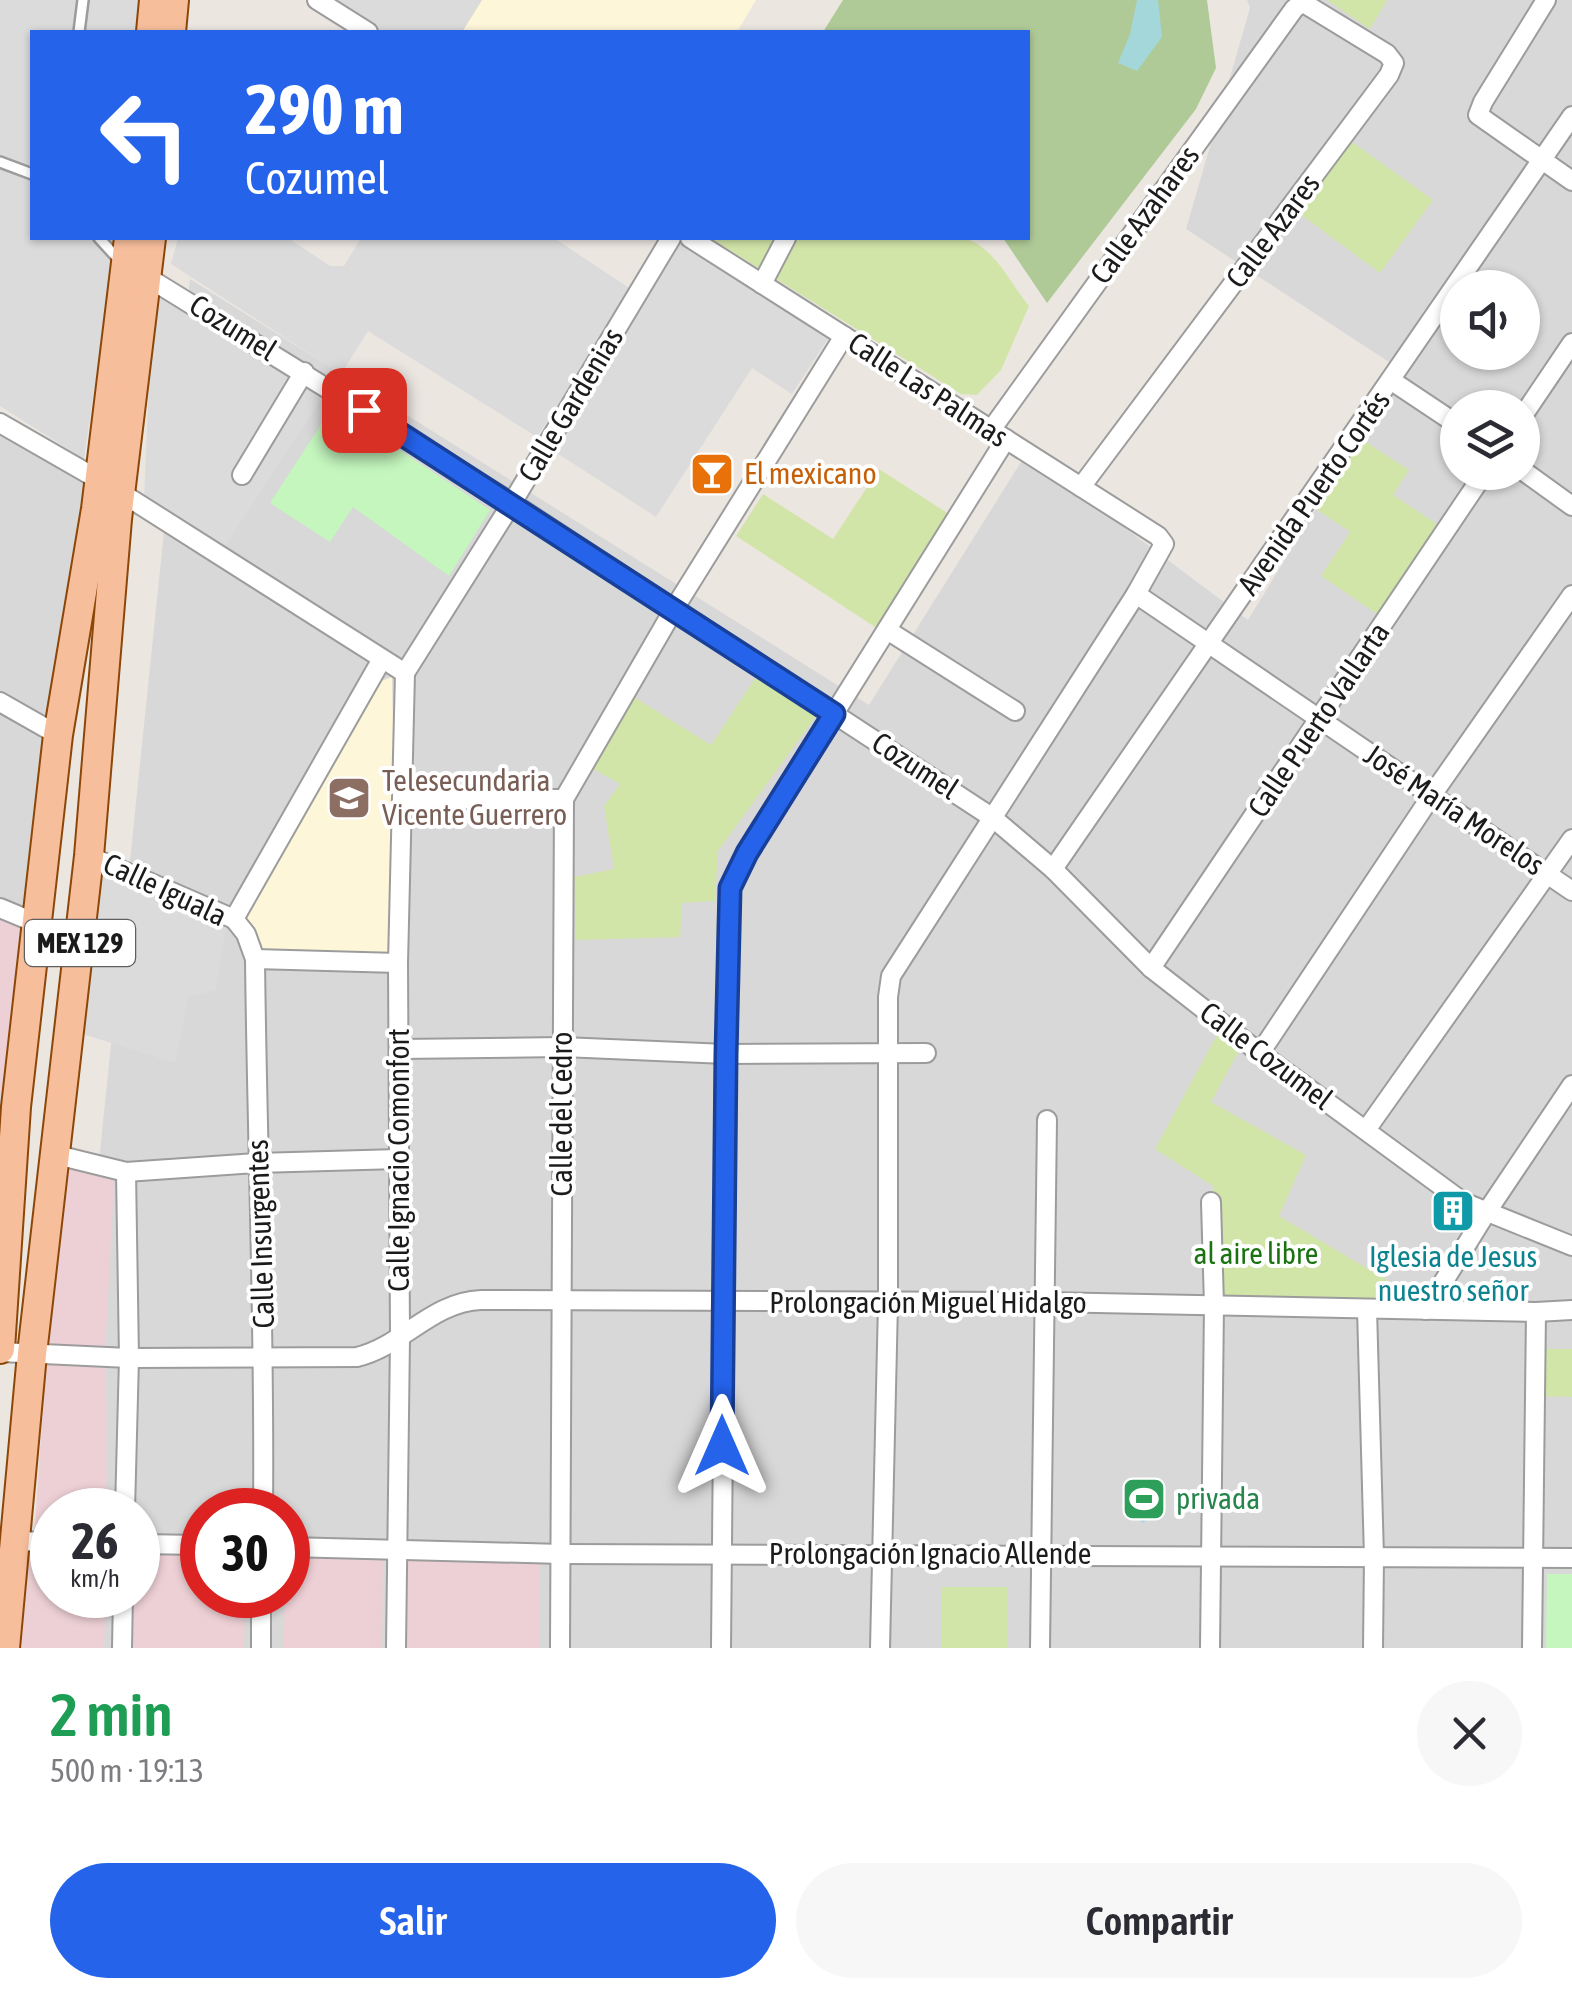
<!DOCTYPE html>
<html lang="es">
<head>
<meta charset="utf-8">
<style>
	body { margin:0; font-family:"Asap Condensed",sans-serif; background:#f7f7f7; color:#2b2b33; height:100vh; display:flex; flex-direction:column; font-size:38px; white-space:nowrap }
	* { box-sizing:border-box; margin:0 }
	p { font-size:32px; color:#7c7c81 }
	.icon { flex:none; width:55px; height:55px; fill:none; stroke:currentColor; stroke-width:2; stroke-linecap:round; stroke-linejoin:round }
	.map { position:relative; height:1648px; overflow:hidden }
	.side { display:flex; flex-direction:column; background:#fff; flex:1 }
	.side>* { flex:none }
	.guide { position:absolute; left:30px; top:30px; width:1000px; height:210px; border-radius:0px; box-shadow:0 2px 8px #0004; background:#2563eb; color:#fff; overflow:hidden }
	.fabs { position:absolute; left:1440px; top:270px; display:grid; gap:20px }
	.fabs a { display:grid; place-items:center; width:100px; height:100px; border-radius:50%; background:#fff; box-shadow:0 2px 8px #0004; font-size:50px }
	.speed { position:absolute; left:30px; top:1488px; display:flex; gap:20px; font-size:50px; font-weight:700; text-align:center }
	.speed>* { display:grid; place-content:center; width:130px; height:130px; border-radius:50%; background:#fff; box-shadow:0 2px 8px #0004; line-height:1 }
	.speed small { font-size:25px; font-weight:400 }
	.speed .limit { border:15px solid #d22; background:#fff; color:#111 }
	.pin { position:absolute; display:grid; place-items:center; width:85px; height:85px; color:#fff; margin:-42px; border-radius:20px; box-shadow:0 5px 15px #0006 }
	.me { position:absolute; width:110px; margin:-55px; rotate:0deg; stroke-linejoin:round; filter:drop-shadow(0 0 8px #0008) }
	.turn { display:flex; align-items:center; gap:35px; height:210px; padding:0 50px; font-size:45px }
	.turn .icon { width:130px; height:130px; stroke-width:2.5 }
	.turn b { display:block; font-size:70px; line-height:85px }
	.round { display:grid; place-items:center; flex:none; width:105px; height:105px; border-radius:52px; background:#f7f7f7 }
	.head { display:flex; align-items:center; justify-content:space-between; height:170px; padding:0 50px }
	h1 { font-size:60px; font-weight:600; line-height:75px; color:#1e9e55 }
	.button { display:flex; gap:20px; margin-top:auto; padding:20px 50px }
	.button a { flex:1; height:115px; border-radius:60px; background:#2563eb; color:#fff; font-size:40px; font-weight:600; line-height:115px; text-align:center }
	.button a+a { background:#f7f7f7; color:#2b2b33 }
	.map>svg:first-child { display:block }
	.residential { fill:#d9d8d8; fill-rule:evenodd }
	.commercial { fill:#edd0d5 }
	.education { fill:#fdf6d9 }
	.grass { fill:#d2e5a8 }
	.forest { fill:#b0ca97 }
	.park { fill:#c4f6be }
	.parking { fill:#dbdbdb }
	.water { fill:#a3d7d9 }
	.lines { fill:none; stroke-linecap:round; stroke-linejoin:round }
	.lane-casing { stroke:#9c9c9c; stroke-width:14 }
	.street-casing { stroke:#9c9c9c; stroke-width:22 }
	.primary-casing { stroke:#8c4707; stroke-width:32 }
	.lane { stroke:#fff; stroke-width:9 }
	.street { stroke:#fff; stroke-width:18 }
	.primary { stroke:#f7be9b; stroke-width:28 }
	.route-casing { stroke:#184099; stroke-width:25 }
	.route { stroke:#2563eb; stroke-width:18 }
	.labels { text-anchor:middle; stroke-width:8; stroke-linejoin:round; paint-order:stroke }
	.shield { fill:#fff; stroke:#5f5f5f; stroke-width:2.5 }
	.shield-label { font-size:28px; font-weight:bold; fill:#1b1b1b }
	.street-label { font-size:30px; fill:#1b1b1b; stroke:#fff }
	.food-label { font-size:30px; fill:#c56008; stroke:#fff; text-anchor:start }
	.education-label { font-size:30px; fill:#785e54; stroke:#fff; text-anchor:start }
	.park-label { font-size:30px; fill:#1a7310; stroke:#fff }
	.culture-label { font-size:30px; fill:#0d838f; stroke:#fff }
	.leisure-label { font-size:30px; fill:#27864d; stroke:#fff; text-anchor:start }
</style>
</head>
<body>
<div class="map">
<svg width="1572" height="1648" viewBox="0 0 1572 1648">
	<rect width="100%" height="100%" fill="#ece6e1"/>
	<!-- residential -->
	<g class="residential">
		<path d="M1247,0h325v1648h-1523l5,-53h84v-85h-75l127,-1231 679,426 157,-251 222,166 153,-250 -215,-141 64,-221zM1458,288h64v64h-64zM1458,408h64v64h-64zM202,1510h86v85h-86z"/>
		<polygon points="0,421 96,481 0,1350"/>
	</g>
	<!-- commercial -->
	<g class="commercial">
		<polygon points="34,902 11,1099 0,1093 0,908"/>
		<polygon points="63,1166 114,1180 105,1354 49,1346"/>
		<polygon points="46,1363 106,1366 107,1510 52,1510 52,1535 34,1538"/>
		<polygon points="383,1543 382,1648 283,1648 288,1544"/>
		<polygon points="138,1547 202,1554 202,1595 245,1595 244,1648 118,1648 120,1595 138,1595"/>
		<polygon points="399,1549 540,1560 540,1648 397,1648"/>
		<polygon points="29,1552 52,1553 52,1595 106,1595 104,1648 21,1648"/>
	</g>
	<!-- education -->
	<g class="education">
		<polygon points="482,0 756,0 737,32 462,32"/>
		<polygon points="392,677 398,963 255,959 234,919 367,686"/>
	</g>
	<!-- grass -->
	<g class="grass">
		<polygon points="1327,0 1387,0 1370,29"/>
		<polygon points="1348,139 1433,200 1380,273 1296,211"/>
		<path d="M710,238h255c30,10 45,45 64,68l-28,64 -24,25 -16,-1z"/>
		<polygon points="1355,435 1409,470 1393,495 1437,524 1377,614 1321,576 1350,532 1309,504"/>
		<polygon points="879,469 952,516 878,629 736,536 763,494 833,539"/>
		<polygon points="756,677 816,716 718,851 715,901 682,903 680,937 576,940 574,877 614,869 604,806 620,784 581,762 621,689 711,745"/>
		<polygon points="1218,1033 1240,1049 1211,1102 1306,1155 1279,1216 1417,1298 1208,1299 1213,1186 1155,1149"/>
		<polygon points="1536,1349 1572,1349 1572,1397 1535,1396"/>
		<rect x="941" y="1587" width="66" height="61"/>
	</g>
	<!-- forest -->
	<polygon class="forest" points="843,0 1207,0 1216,68 1196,109 1047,303 1003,238 1028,238 1028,32 823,32"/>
	<!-- park -->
	<g class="park">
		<polygon points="333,406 490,510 449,576 353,507 330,542 270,503"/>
		<polygon points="1547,1574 1572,1574 1572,1648 1546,1648"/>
	</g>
	<!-- parking -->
	<g class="parking">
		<polygon points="0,0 142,0 139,32 32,32 32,238 116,238 84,459 0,406"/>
		<polygon points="328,0 482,0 462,32 374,32"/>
		<polygon points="178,238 288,238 330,266 344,266 361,238 554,238 632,290 537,437 368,331 341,374 171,264"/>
		<polygon points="678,242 828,339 792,394 752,368 656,517 546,446"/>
		<polygon points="153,287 325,394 226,545 144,501"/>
		<polygon points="97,860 227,922 216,990 188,997 176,1063 79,1033"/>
	</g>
	<!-- water -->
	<g class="water">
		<polygon points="1137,0 1158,0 1162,37 1137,71 1118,63 1130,34"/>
		<polygon points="1144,1477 1164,1509 1142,1523 1124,1488"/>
	</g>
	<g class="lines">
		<defs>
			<g id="lane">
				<polyline points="79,32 83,0"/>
				<polyline points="0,162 32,174"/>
				<polyline points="99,238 121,262"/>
			</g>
			<g id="street">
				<polyline points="317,0 368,32"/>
				<polyline points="1546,0 1483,102 1478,115 1572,181"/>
				<polyline points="690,238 1158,536 1164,544 1136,594 891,976 888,997 888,1303 880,1648"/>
				<polyline points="139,272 512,503 993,818 1053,869 1151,968 1260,1053 1463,1202 1572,1246"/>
				<polyline points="762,284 786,238"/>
				<polyline points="1392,381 1458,425"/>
				<polyline points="1522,417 1572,343"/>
				<polyline points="0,423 120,492 405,673"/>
				<polyline points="991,430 1294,9 1302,2"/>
				<polyline points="1522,470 1572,506"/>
				<polyline points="242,475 304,372"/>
				<polyline points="1081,487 1389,75 1394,63 1387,54 1302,2"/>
				<polyline points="1136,594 1572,891"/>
				<polyline points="887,630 1015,711"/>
				<polyline points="405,673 512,503 671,238"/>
				<polyline points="0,702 58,735"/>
				<polyline points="403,800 564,799"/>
				<path d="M89,856l145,63 12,15 9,25c2,184 10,367 8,551"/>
				<polyline points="1053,869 1572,116"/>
				<polyline points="0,908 36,923"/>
				<polyline points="234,919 382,659"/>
				<polyline points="255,959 398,963"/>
				<polyline points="1151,968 1485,472"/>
				<polyline points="399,1049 563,1047 726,1054 926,1053"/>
				<polyline points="1260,1053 1432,795 1572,595"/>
				<polyline points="1366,1130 1572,839"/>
				<polyline points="57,1155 126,1172 257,1163 399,1159"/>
				<polyline points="1367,1309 1374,1557 1373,1648"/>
				<polyline points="1426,1310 1486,1213 1572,1085"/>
				<path d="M0,1352l129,6 228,-1c46,-11 74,-55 124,-57l565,2 490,10 36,-2"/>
				<polyline points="125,1510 129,1358 126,1172"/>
				<polyline points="15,1541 52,1542"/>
				<polyline points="138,1544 202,1545"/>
				<polyline points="288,1547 562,1554 1572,1558"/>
				<polyline points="122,1648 123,1595"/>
				<polyline points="261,1648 261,1595"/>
				<polyline points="396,1648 400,1338 398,963 405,673"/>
				<polyline points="560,1648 564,799 674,609 844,336"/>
				<polyline points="721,1648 728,914 731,888 747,853 1006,439"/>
				<polyline points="1040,1648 1047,1120"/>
				<polyline points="1210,1648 1214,1305 1211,1202"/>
				<polyline points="1532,1648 1536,1312"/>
			</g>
			<g id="primary">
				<polyline points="151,32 154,0"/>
				<polyline points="171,32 174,0"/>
				<polyline points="0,1349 16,1107 58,735 96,509 129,238"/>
				<polyline points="5,1648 32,1354 89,856 117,519 151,238"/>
			</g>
		</defs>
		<!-- lane casing -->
		<use href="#lane" class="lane-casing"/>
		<!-- street casing -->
		<use href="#street" class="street-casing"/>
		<!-- primary casing -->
		<use href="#primary" class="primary-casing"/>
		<!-- lane -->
		<use href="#lane" class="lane"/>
		<!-- street -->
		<use href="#street" class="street"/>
		<!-- primary -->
		<use href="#primary" class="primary"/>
	</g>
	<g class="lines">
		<defs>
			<polyline id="route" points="364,410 834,714 747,853 730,888 726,1054 722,1446"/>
		</defs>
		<!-- route casing -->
		<use href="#route" class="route-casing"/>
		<!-- route -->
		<use href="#route" class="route"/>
	</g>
	<!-- icons -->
	<defs>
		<symbol id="bar-square" viewBox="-11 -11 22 22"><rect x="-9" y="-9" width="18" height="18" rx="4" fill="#e8710a" stroke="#fff"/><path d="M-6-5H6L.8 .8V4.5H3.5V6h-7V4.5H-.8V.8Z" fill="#fff"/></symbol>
		<symbol id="school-square" viewBox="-11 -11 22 22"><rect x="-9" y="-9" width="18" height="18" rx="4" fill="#8d6e63" stroke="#fff"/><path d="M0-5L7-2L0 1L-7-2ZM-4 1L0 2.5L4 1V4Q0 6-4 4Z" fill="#fff"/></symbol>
		<symbol id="building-square" viewBox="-11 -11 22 22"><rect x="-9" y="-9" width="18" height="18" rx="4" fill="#0f9aa8" stroke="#fff"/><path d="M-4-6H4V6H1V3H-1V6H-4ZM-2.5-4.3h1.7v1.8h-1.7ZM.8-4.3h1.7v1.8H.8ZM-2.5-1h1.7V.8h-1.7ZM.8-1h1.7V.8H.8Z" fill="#fff"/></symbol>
		<symbol id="stadium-square" viewBox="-11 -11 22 22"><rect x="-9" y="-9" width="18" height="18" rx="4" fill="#2e9e5b" stroke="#fff"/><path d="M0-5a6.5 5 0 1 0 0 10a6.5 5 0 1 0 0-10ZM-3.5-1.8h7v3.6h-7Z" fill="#fff"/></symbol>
	</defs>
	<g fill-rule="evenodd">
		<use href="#bar-square" x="687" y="449" width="50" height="50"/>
		<use href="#school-square" x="324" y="773" width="50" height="50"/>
		<use href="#building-square" x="1428" y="1186" width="50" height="50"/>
		<use href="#stadium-square" x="1119" y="1474" width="50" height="50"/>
	</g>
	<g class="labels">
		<!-- shield labels -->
		<rect class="shield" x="25" y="920" width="110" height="46" rx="8"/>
		<g class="shield-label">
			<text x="80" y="953">MEX 129</text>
		</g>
		<!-- street labels -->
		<g class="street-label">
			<text transform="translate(1145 215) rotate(-54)" y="10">Calle Azahares</text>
			<text transform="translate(1273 231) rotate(-53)" y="10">Calle Azares</text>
			<text transform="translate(233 328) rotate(32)" y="10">Cozumel</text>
			<text transform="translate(928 390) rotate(33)" y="10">Calle Las Palmas</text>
			<text transform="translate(571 405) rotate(-59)" y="10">Calle Gardenias</text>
			<text transform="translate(1314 493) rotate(-55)" y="10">Avenida Puerto Cortés</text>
			<text transform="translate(1319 720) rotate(-56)" y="10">Calle Puerto Vallarta</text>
			<text transform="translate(915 766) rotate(33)" y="10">Cozumel</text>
			<text transform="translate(1454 810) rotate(34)" y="10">José María Morelos</text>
			<text transform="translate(165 890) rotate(25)" y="10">Calle Iguala</text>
			<text transform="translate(1266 1056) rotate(37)" y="10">Calle Cozumel</text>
			<text transform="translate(562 1114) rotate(-90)" y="10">Calle del Cedro</text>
			<text transform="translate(399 1160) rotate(-90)" y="10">Calle Ignacio Comonfort</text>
			<text transform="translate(261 1234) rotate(-92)" y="10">Calle Insurgentes</text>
			<text x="928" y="1313">Prolongación Miguel Hidalgo</text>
			<text x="930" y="1564">Prolongación Ignacio Allende</text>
		</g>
		<!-- food labels -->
		<g class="food-label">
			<text x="744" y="484">El mexicano</text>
		</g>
		<!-- education labels -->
		<g class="education-label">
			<text x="382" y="791">Telesecundaria<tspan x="382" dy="34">Vicente Guerrero</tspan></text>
		</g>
		<!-- park labels -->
		<g class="park-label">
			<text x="1256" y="1264">al aire libre</text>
		</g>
		<!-- culture labels -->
		<g class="culture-label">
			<text x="1453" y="1267">Iglesia de Jesus<tspan x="1453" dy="34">nuestro señor</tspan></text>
		</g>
		<!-- leisure labels -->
		<g class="leisure-label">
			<text x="1176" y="1509">privada</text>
		</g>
	</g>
</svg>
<div class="fabs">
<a><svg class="icon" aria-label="sound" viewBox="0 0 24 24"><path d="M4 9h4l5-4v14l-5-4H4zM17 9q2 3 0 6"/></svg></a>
<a><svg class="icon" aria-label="layers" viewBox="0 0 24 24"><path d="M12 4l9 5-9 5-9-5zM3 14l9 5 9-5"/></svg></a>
</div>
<div class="speed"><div>26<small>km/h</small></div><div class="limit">30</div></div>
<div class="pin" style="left:364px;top:410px;background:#d93025"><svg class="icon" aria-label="arrive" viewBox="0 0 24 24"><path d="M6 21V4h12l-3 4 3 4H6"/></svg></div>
<svg class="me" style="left:722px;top:1446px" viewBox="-20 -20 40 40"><path d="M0-17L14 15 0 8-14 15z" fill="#2563eb" stroke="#fff" stroke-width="4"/></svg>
<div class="guide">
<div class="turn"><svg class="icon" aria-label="left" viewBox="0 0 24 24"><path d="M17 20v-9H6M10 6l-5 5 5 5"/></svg><div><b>290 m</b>Cozumel</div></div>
</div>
</div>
<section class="side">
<div class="head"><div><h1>2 min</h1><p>500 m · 19:13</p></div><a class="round"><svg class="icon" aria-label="close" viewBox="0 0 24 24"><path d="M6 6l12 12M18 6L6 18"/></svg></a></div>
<div class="button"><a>Salir</a><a>Compartir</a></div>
</section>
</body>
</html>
